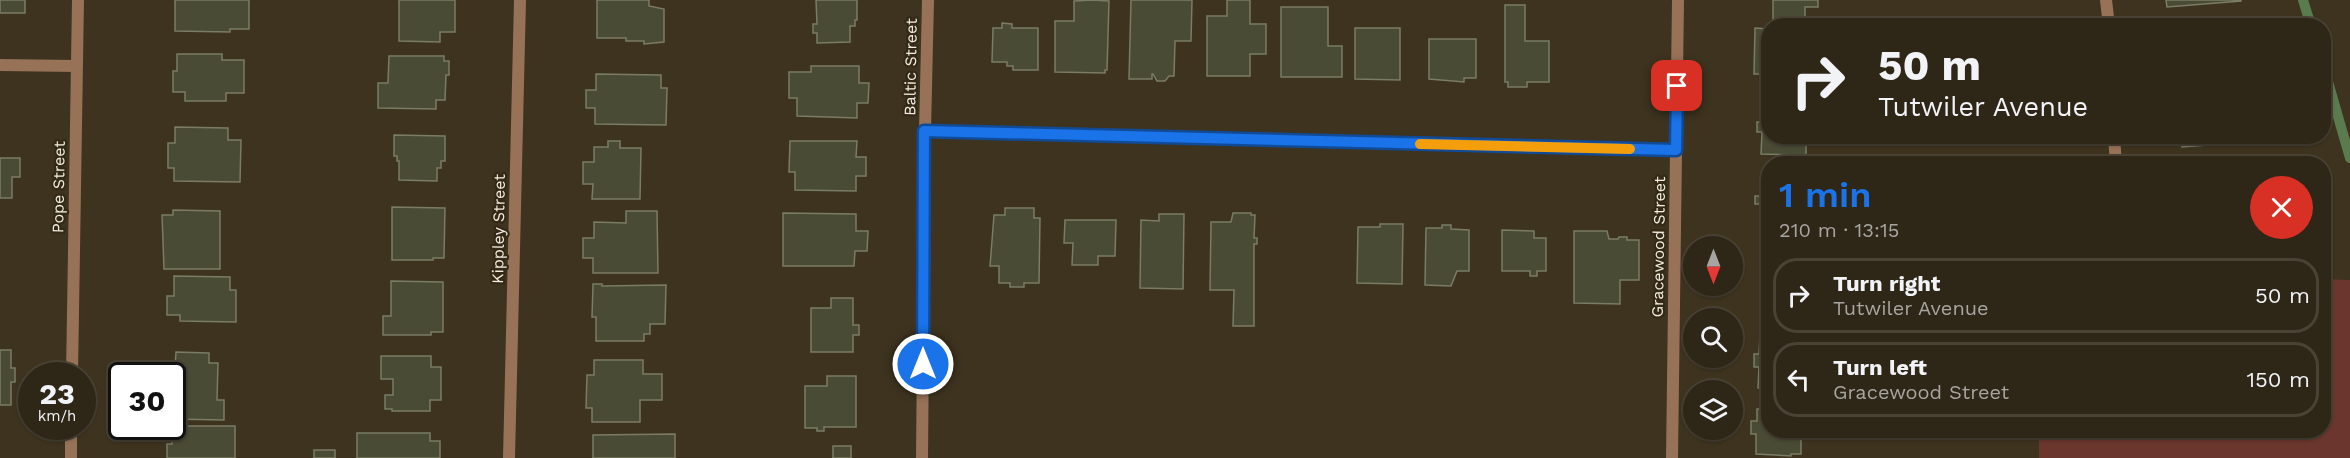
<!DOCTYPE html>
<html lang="en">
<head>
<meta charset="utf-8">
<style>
	body { margin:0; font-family:"Work Sans",sans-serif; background:#362e20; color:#f1f3f6; height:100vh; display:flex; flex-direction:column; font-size:22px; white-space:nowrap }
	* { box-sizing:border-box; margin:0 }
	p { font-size:20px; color:#a7a5a1 }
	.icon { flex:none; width:33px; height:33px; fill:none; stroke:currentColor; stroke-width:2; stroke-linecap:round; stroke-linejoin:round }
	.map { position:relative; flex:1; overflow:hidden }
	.side { position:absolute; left:1761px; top:156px; width:570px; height:282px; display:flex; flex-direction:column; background:#2e2617; border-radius:24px; box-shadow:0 2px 4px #0004,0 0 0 2px #494336 }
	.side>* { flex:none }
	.hud { position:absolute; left:1761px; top:18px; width:570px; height:126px; border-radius:24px; box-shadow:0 2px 4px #0004,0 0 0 2px #494336; background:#2e2617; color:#f1f3f6; overflow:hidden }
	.needle { width:39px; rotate:180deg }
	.tools { position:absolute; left:1683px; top:236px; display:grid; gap:12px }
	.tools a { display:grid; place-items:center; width:60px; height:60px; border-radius:50%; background:#2e2617; box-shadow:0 2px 4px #0004,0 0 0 2px #494336; font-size:30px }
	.speed { position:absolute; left:18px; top:362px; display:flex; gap:12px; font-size:30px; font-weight:700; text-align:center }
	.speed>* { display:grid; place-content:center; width:78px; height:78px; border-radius:50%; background:#2e2617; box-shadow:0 2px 4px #0004,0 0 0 2px #494336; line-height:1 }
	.speed small { font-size:15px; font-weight:400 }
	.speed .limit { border:3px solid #111; border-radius:9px; background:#fff; color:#111 }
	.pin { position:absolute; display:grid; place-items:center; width:51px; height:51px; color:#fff; margin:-26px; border-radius:12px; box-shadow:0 3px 9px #0006 }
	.me { position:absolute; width:66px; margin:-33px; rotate:0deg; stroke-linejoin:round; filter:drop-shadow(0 0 4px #0008) }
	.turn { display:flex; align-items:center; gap:21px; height:126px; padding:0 18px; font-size:27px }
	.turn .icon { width:78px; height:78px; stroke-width:2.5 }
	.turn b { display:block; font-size:42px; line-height:51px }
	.round { display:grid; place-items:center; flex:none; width:63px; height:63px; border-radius:32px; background:#362e20 }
	.headline { display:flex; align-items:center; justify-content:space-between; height:102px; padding:0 18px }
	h1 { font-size:36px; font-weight:600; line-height:45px; color:#1a73e8 }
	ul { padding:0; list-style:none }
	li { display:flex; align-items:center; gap:18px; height:75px; margin:0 12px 9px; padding:0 6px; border:3px solid #494336; border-radius:24px }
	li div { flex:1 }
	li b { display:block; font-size:22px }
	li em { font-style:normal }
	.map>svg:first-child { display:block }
	.green { fill:#6a362e }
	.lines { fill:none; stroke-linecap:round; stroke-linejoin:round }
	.stream { stroke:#5a7b4e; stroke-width:10 }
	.building { fill:#4a4b34; stroke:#7a7c63; stroke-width:1.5 }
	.minor { stroke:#977257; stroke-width:12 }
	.tertiary { stroke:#977257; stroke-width:12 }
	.route-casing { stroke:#114b97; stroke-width:15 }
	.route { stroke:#1a73e8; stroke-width:10 }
	.slow { stroke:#f59e0b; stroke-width:10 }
	.labels { text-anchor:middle; stroke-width:4.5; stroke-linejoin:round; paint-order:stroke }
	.street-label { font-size:16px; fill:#f2ece0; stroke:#332915 }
</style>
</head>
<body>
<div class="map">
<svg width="2350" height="458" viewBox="0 0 2350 458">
	<rect width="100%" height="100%" fill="#3d331f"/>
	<!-- green -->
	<polygon class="green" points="2324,279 2350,280 2350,458 2039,458 2039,431 2324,430"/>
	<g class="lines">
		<!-- stream -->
		<g class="stream">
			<polyline points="2303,0 2311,26"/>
			<polyline points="2324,68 2350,158"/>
		</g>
	</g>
	<!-- building -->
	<g class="building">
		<rect x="0" y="0" width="25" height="13"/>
		<polygon points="175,0 249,0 249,29 230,29 230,32 175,31"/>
		<polygon points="399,0 455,0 455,32 440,32 440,42 399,41"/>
		<polygon points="597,0 649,0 649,6 664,9 664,42 644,44 644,41 626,41 626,38 597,38"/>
		<polygon points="816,0 857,0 857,20 855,20 855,26 850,26 850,42 817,43 817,33 813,33 813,24 817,24"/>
		<polygon points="1092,0 1109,1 1107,70 1105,70 1105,73 1055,72 1055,21 1074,21 1074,1"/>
		<polygon points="1131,0 1192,0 1191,41 1175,41 1174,76 1169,76 1165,81 1157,81 1153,74 1152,74 1152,79 1129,79"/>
		<polygon points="1227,0 1250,0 1250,24 1266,24 1266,54 1250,54 1250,76 1207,76 1207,16 1227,16"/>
		<polygon points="1773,0 1818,0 1818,7 1805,7 1805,23 1773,22"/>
		<polygon points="2166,0 2241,0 2241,1 2167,7"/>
		<polygon points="1505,5 1525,5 1525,41 1549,41 1549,82 1527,82 1527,87 1508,87 1508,82 1505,82"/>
		<polygon points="1281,7 1328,7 1328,46 1342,46 1342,77 1281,77"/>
		<polygon points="1002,23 1012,24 1012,28 1038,28 1038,70 1013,70 1013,66 1007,66 1007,62 992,62 993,28 1002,28"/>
		<polygon points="1355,28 1400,28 1400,80 1355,79"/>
		<polygon points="1755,28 1768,29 1768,74 1754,74"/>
		<polygon points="1429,39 1476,39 1476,78 1464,78 1464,82 1429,79"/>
		<polygon points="177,54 222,54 222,60 244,60 244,93 226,93 226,101 185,101 185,92 173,92 173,71 177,71"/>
		<polygon points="389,56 444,56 444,61 449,61 449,75 446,75 445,100 436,100 436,109 378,108 378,83 388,83"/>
		<polygon points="811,66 859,66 859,83 869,83 868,103 857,103 857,118 797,116 797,98 789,98 789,72 811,72"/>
		<polygon points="596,74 661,75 661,88 667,88 666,125 595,124 595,108 586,108 586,90 596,90"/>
		<polygon points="1762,108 1768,108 1768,136 1806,136 1806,155 1761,154 1762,132 1757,132 1757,122 1762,122"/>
		<polygon points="175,127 228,128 228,140 241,140 240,182 174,181 174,168 168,168 168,143 175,143"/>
		<polygon points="394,135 445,136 445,161 441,161 441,168 437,168 437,181 399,180 399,161 397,161 397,156 394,156"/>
		<polygon points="2181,136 2276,136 2276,140 2182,147"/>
		<polygon points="608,141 620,141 620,148 641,148 640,199 592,199 593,184 583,184 583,162 594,162 594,147 608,147"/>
		<polygon points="790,141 857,141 856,157 866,157 866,176 856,176 856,191 795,190 795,172 789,172"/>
		<polygon points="0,158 20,158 20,177 12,177 12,198 0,198"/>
		<polygon points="1761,183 1768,183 1768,230 1760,230 1760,204 1755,204 1755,196 1761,196"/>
		<polygon points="392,207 445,208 444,258 433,258 433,260 392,260"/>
		<polygon points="1005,208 1034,208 1034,218 1040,218 1039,283 1024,283 1024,287 1010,287 1010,283 999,283 999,266 990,266 994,215 1005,215"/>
		<polygon points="173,210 220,211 220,269 164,269 162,215 173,215"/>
		<polygon points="626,211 657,211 658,273 593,273 593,258 583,258 583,238 594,238 594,222 626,223"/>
		<polygon points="783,213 856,214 856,231 868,231 867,251 855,251 854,266 783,266"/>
		<polygon points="1233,213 1251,213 1251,215 1255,215 1254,238 1257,238 1257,244 1254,244 1254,326 1233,326 1234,290 1210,290 1211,222 1231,222"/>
		<polygon points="1159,214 1184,214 1183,289 1140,288 1141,220 1159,221"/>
		<polygon points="1065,220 1116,220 1115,256 1098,256 1098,265 1072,265 1073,243 1064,243"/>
		<polygon points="1380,224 1403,224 1402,284 1357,283 1358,227 1380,227"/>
		<polygon points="1442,225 1451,225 1451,229 1469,230 1469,271 1457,271 1451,286 1425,285 1426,228 1442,228"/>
		<polygon points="1502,230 1534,231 1534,238 1546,238 1546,271 1537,271 1537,276 1530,276 1530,271 1502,271"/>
		<polygon points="1574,231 1607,231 1609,239 1618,239 1619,237 1627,237 1627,240 1639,240 1639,280 1620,280 1620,304 1574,303"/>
		<polygon points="174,276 230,277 230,290 236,290 236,322 180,321 180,315 167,315 167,296 174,296"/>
		<polygon points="391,281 443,282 443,332 431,332 431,335 383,335 383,316 391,316"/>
		<polygon points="593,284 602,284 602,286 666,285 665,324 650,324 650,334 644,334 644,341 596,341 596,317 592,317"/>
		<polygon points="831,298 853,298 853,325 859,325 859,335 853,335 853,352 811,352 811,308 831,308"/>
		<polygon points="1761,316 1768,316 1768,388 1758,388 1759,367 1754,367 1754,354 1759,354"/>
		<polygon points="0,350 11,350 11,368 15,368 15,382 11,382 11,405 0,405"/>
		<polygon points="176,352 209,353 209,363 218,363 217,400 224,400 224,420 172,419 172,375 157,375 157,366 175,366"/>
		<polygon points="381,356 431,356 431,367 441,367 441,400 430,400 430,411 392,411 392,409 385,409 385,395 393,395 393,379 381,379"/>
		<polygon points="594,360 643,360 643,374 662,374 662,400 640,400 640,422 592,422 592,408 586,408 587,375 594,375"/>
		<polygon points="827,376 856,376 856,427 824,427 824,431 817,431 817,428 805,428 805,386 827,386"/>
		<polygon points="1757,409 1768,409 1768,430 1801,430 1801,454 1791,454 1791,456 1756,454 1756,434 1751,434 1751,421 1757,421"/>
		<polygon points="172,426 235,426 235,458 167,458 167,444 172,444"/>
		<polygon points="357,433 430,433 430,441 440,441 440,458 357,458"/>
		<polygon points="675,434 675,458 593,458 593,435"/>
		<rect x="833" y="446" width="18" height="12"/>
		<rect x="314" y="450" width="21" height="8"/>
	</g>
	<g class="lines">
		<!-- minor -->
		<g class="minor">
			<polyline points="2106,0 2109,26"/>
			<polyline points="0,65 76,66"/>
			<polyline points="925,131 1676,150"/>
			<polyline points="2114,136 2116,164"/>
			<polyline points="509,458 520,0"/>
			<polyline points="922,458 925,131 928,0"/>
			<polyline points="1672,458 1678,0"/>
		</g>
		<!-- tertiary -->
		<g class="tertiary">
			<polyline points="72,375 78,0"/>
			<polyline points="71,458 71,426"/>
		</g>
	</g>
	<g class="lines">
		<defs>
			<polyline id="route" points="923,364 924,131 1676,150 1677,86"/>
		</defs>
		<!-- route casing -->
		<use href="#route" class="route-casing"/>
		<!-- route -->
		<use href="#route" class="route"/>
		<!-- slow -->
		<polyline class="slow" points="1420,144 1630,149"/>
	</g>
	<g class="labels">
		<!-- street labels -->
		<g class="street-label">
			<text transform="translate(910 67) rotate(-89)" y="6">Baltic Street</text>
			<text transform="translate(58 187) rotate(-89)" y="6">Pope Street</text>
			<text transform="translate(498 229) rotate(-89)" y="6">Kippley Street</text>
			<text transform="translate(1658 247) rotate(-89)" y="6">Gracewood Street</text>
		</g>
	</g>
</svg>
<div class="tools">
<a><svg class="needle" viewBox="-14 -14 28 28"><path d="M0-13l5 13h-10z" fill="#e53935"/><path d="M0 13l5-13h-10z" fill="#a7a5a1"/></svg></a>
<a><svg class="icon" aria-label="search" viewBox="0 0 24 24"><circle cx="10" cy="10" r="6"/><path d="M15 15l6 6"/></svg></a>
<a><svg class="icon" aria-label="layers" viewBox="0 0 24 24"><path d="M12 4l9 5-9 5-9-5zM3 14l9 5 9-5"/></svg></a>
</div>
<div class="speed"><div>23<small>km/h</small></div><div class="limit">30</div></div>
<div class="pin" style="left:1677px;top:86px;background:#d93025"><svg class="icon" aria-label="arrive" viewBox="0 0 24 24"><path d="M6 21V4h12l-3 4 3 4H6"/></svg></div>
<svg class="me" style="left:923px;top:364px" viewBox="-20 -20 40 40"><circle r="17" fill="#1a73e8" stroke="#fff" stroke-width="3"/><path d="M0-11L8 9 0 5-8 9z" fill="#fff"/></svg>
<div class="hud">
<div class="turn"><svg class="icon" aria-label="right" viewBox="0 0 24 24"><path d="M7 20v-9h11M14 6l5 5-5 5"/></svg><div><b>50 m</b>Tutwiler Avenue</div></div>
</div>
<section class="side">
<div class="headline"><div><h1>1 min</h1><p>210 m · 13:15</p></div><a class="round" style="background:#d93025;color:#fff"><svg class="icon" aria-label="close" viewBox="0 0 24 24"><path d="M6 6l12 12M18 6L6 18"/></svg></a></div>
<ul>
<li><svg class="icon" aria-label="right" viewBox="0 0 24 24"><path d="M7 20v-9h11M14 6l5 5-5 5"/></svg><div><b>Turn right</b><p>Tutwiler Avenue</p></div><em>50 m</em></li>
<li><svg class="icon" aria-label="left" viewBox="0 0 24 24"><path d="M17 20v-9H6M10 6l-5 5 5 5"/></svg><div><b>Turn left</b><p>Gracewood Street</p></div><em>150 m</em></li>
</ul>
</section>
</div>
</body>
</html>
